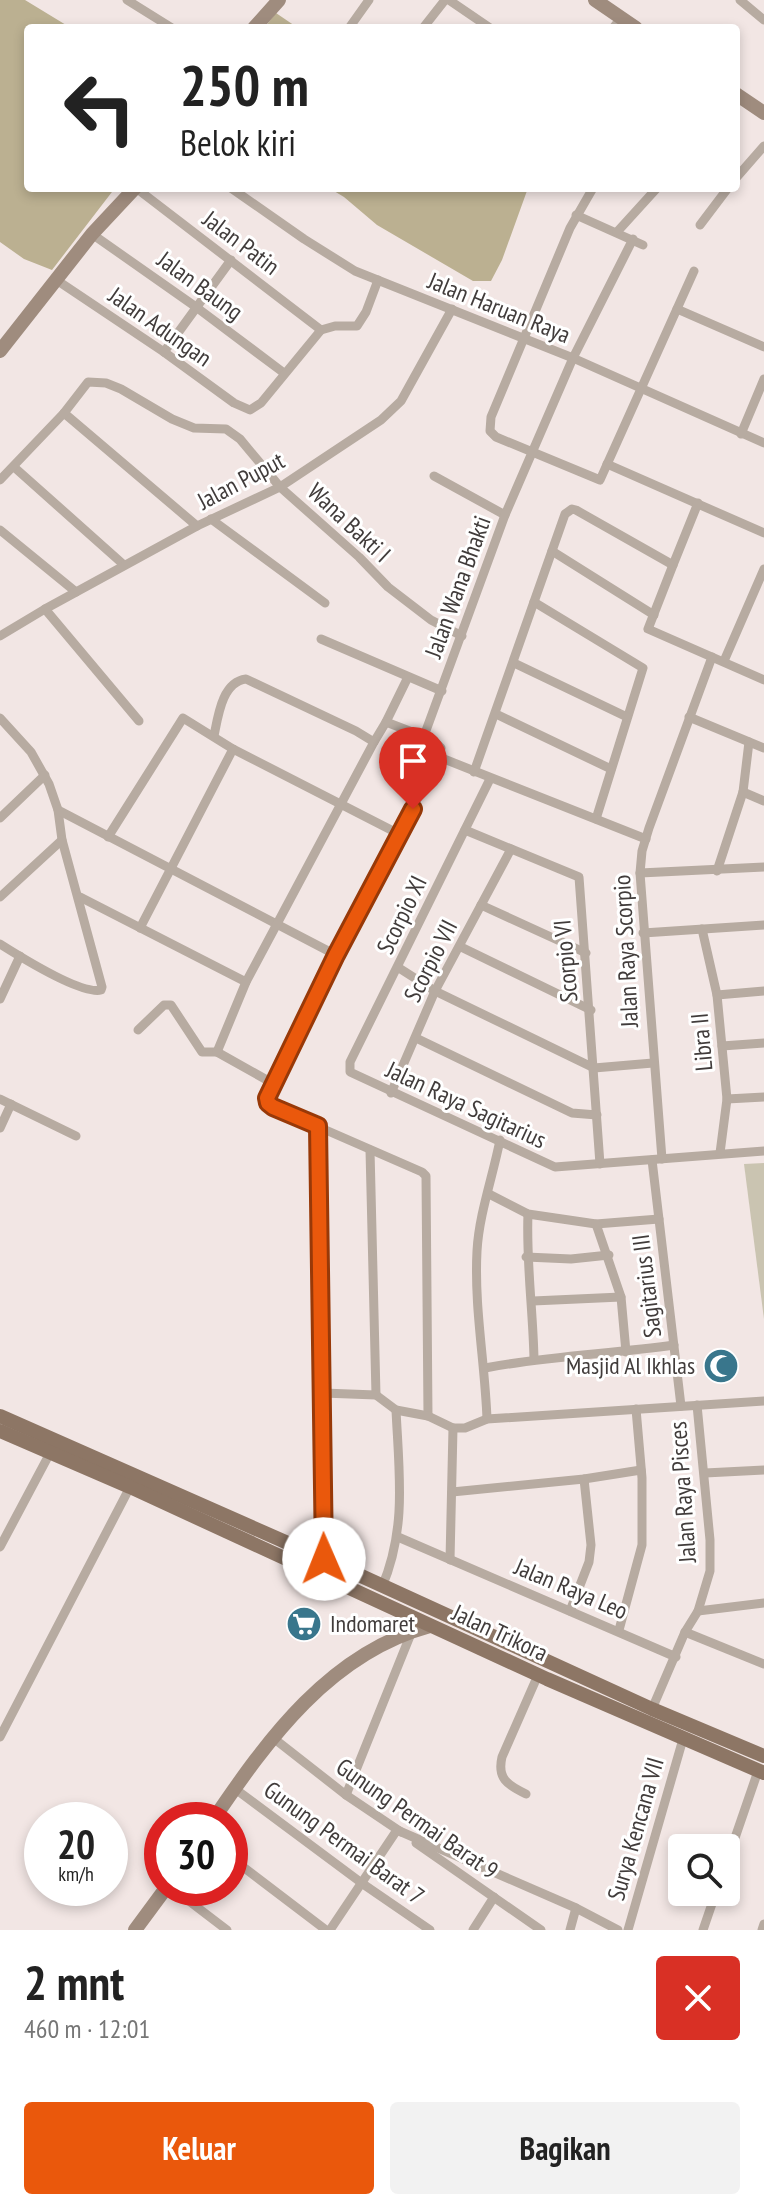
<!DOCTYPE html>
<html lang="id">
<head>
<meta charset="utf-8">
<style>
	body { margin:0; font-family:"PT Sans Narrow",sans-serif; background:#f2f2f2; color:#222; height:100vh; display:flex; flex-direction:column; font-size:30px; white-space:nowrap }
	* { box-sizing:border-box; margin:0 }
	p { font-size:26px; color:#767676 }
	.icon { flex:none; width:44px; height:44px; fill:none; stroke:currentColor; stroke-width:2; stroke-linecap:round; stroke-linejoin:round }
	.map { position:relative; height:1930px; overflow:hidden }
	.side { display:flex; flex-direction:column; background:#fff; flex:1 }
	.side>* { flex:none }
	.top-card { position:absolute; left:24px; top:24px; width:716px; height:168px; border-radius:8px; box-shadow:0 4px 12px #0003; background:#fff; color:#222; overflow:hidden }
	.controls { position:absolute; left:668px; top:1834px; display:grid; gap:16px }
	.controls a { display:grid; place-items:center; width:72px; height:72px; border-radius:8px; background:#fff; box-shadow:0 4px 12px #0003; font-size:40px }
	.speed { position:absolute; left:24px; top:1802px; display:flex; gap:16px; font-size:40px; font-weight:700; text-align:center }
	.speed>* { display:grid; place-content:center; width:104px; height:104px; border-radius:50%; background:#fff; box-shadow:0 4px 12px #0003; line-height:1 }
	.speed small { font-size:20px; font-weight:400 }
	.speed .limit { border:12px solid #d22; background:#fff; color:#111 }
	.pin { position:absolute; display:grid; place-items:center; width:68px; height:68px; color:#fff; margin:-82px -34px; border-radius:50% 50% 50% 0; rotate:-45deg; box-shadow:0 0 8px #0007 }
	.pin .icon { rotate:45deg }
	.me { position:absolute; width:88px; margin:-44px; rotate:359deg; stroke-linejoin:round; filter:drop-shadow(0 0 6px #0008) }
	.turn { display:flex; align-items:center; gap:28px; height:168px; padding:0 24px; font-size:36px }
	.turn .icon { width:104px; height:104px; stroke-width:2.5 }
	.turn b { display:block; font-size:56px; line-height:68px }
	.round { display:grid; place-items:center; flex:none; width:84px; height:84px; border-radius:8px; background:#f2f2f2 }
	.head { display:flex; align-items:center; justify-content:space-between; height:136px; padding:0 24px }
	h1 { font-size:48px; font-weight:700; line-height:60px }
	.primary-button { display:flex; gap:16px; margin-top:auto; padding:16px 24px }
	.primary-button a { flex:1; height:92px; border-radius:8px; background:#ea580c; color:#fff; font-size:32px; font-weight:700; line-height:92px; text-align:center }
	.primary-button a+a { background:#f2f2f2; color:#222 }
	.map>svg:first-child { display:block }
	.green { fill:#cac4b1 }
	.forest { fill:#bbb091 }
	.lines { fill:none; stroke-linecap:round; stroke-linejoin:round }
	.street { stroke:#b7aba1; stroke-width:9 }
	.secondary { stroke:#9f8c7e; stroke-width:14 }
	.primary { stroke:#8d7665; stroke-width:14 }
	.route-casing { stroke:#983908; stroke-width:20 }
	.route { stroke:#ea580c; stroke-width:14 }
	.labels { text-anchor:middle; stroke-width:6; stroke-linejoin:round; paint-order:stroke }
	.street-label { font-size:24px; fill:#413c3b; stroke:#fff }
	.poi-label { font-size:24px; fill:#413c3b; stroke:#fff; text-anchor:end }
</style>
</head>
<body>
<div class="map">
<svg width="764" height="1930" viewBox="0 0 764 1930">
	<rect width="100%" height="100%" fill="#f2e6e4"/>
	<!-- green -->
	<polygon class="green" points="764,1163 764,1319 744,1164"/>
	<!-- forest -->
	<g class="forest">
		<polygon points="0,0 25,0 71,28 28,28 28,188 115,188 52,270 24,259 0,242"/>
		<polygon points="276,13 298,28 264,28"/>
		<polygon points="329,188 528,188 502,260 491,281 473,281 377,225 344,197"/>
	</g>
	<g class="lines">
		<!-- street -->
		<g class="street">
			<polyline points="127,0 172,28"/>
			<polyline points="449,0 490,28"/>
			<polyline points="740,0 764,20"/>
			<polyline points="349,28 369,0"/>
			<polyline points="423,28 445,0"/>
			<polyline points="613,28 621,18"/>
			<polyline points="736,178 764,146"/>
			<polyline points="136,188 321,330"/>
			<polyline points="231,188 304,239 355,271 573,358 764,443"/>
			<polyline points="593,188 570,228 491,417 490,431 496,437 600,480 694,271"/>
			<polyline points="576,215 643,245"/>
			<polyline points="700,225 728,188"/>
			<polyline points="617,232 657,188"/>
			<polyline points="92,234 196,307 284,373"/>
			<polyline points="55,279 164,352 234,403 250,410 261,403 321,330 335,326 357,326 366,312 378,280"/>
			<polyline points="677,309 764,347"/>
			<polyline points="164,352 231,260"/>
			<polyline points="64,413 197,526"/>
			<polyline points="741,434 764,379"/>
			<polyline points="607,464 764,533"/>
			<polyline points="14,467 124,565"/>
			<polyline points="434,476 505,515"/>
			<polyline points="0,480 64,413 88,382 106,383 121,389 172,419 194,428 226,429 240,439 280,487 359,557 388,587 431,620 462,636"/>
			<polyline points="211,519 325,603"/>
			<polyline points="0,530 76,592"/>
			<polyline points="552,551 654,615"/>
			<polyline points="673,565 648,629 764,680"/>
			<polyline points="534,602 643,668 596,819"/>
			<polyline points="45,609 139,721"/>
			<polyline points="0,636 45,609 197,526 280,487 381,420 401,401 452,309"/>
			<polyline points="321,639 442,691"/>
			<polyline points="724,661 764,569"/>
			<polyline points="514,663 627,717"/>
			<polyline points="496,714 611,769"/>
			<polyline points="689,717 764,748"/>
			<path d="M0,718l31,34 18,32 9,26 4,30 40,147 -1,3c-20,5 -82,-34 -101,-46"/>
			<polyline points="386,722 408,677"/>
			<path d="M214,736c4,-20 8,-54 32,-57l110,52 18,11 12,-20 47,18 8,8 -2,9 -103,198 -69,143 1,5 5,4 149,65 4,4 2,240"/>
			<polyline points="424,736 505,515 573,358 633,239"/>
			<polyline points="439,757 646,839"/>
			<polyline points="474,772 565,514 572,509 576,510 673,565 698,503"/>
			<polyline points="490,779 350,1062 350,1072 555,1167 764,1151"/>
			<polyline points="743,792 764,801"/>
			<polyline points="58,810 336,955"/>
			<polyline points="0,818 45,775"/>
			<polyline points="465,830 579,877 600,1164"/>
			<polyline points="108,837 183,718 233,749 399,834"/>
			<polyline points="717,871 743,792 749,742"/>
			<polyline points="640,873 764,867"/>
			<polyline points="0,897 62,840"/>
			<polyline points="80,897 246,982"/>
			<polyline points="481,905 586,953"/>
			<polyline points="140,928 233,749"/>
			<polyline points="702,929 717,995 727,1099 720,1153"/>
			<polyline points="643,933 764,925"/>
			<polyline points="461,947 591,1010"/>
			<polyline points="399,968 435,991 594,1068 653,1063"/>
			<polyline points="717,995 764,991"/>
			<polyline points="0,999 20,956"/>
			<polyline points="138,1030 164,1005 171,1005 202,1052 217,1052 274,1084"/>
			<polyline points="416,1038 572,1113 597,1115"/>
			<polyline points="722,1046 764,1043"/>
			<polyline points="217,1052 246,982 374,742"/>
			<polyline points="391,1093 435,991 511,849"/>
			<polyline points="0,1099 76,1136"/>
			<polyline points="727,1099 764,1097"/>
			<polyline points="318,1126 324,1559"/>
			<polyline points="0,1128 11,1104"/>
			<polyline points="370,1150 376,1395"/>
			<polyline points="662,1159 640,873 642,851 649,828 712,657"/>
			<polyline points="652,1160 681,1406"/>
			<polyline points="489,1194 528,1214 596,1224 659,1219"/>
			<path d="M528,1214c-2,48 5,96 6,145"/>
			<polyline points="596,1224 621,1297 626,1352"/>
			<polyline points="526,1257 571,1259 609,1255"/>
			<polyline points="533,1301 621,1297"/>
			<path d="M485,1368c62,-12 126,-14 189,-23"/>
			<polyline points="323,1393 376,1395 396,1410 428,1416 453,1428 465,1428 487,1419 764,1401"/>
			<path d="M487,1419c-2,-56 -13,-112 -10,-168 2,-37 16,-75 23,-111"/>
			<polyline points="705,1473 764,1470"/>
			<polyline points="452,1492 584,1479 641,1470"/>
			<polyline points="398,1537 676,1657"/>
			<polyline points="0,1547 50,1453"/>
			<polyline points="450,1560 453,1428"/>
			<path d="M382,1587c25,-59 17,-114 14,-177"/>
			<polyline points="570,1611 589,1562 591,1545 584,1479"/>
			<polyline points="698,1611 764,1603"/>
			<polyline points="619,1630 642,1545 642,1478 636,1409"/>
			<polyline points="685,1632 764,1664"/>
			<polyline points="652,1709 685,1632 698,1611 710,1571 710,1540 697,1405"/>
			<polyline points="0,1737 130,1487"/>
			<polyline points="272,1737 346,1795 401,1832"/>
			<polyline points="234,1788 363,1884 430,1930"/>
			<path d="M526,1794c-19,-9 -29,-16 -24,-37l36,-82"/>
			<polyline points="346,1795 412,1631"/>
			<polyline points="416,1843 541,1930"/>
			<polyline points="230,1857 326,1930"/>
			<polyline points="726,1864 758,1771"/>
			<polyline points="172,1888 227,1930"/>
			<polyline points="330,1930 397,1830 576,1908 618,1930"/>
			<polyline points="473,1930 494,1897"/>
			<polyline points="570,1930 576,1908"/>
			<polyline points="628,1930 683,1739"/>
			<polyline points="703,1930 716,1892"/>
			<polyline points="762,1930 764,1924"/>
		</g>
		<!-- secondary -->
		<g class="secondary">
			<polyline points="595,0 636,28"/>
			<polyline points="254,28 279,0"/>
			<polyline points="736,94 764,113"/>
			<polyline points="0,351 92,234 135,188"/>
			<path d="M213,1820c55,-81 117,-167 217,-194"/>
			<polyline points="135,1930 166,1888"/>
		</g>
		<!-- primary -->
		<g class="primary">
			<polyline points="0,1416 324,1559 652,1709 764,1756"/>
			<polyline points="0,1431 130,1487 547,1679 764,1773"/>
		</g>
	</g>
	<g class="lines">
		<defs>
			<polyline id="route" points="324,1559 318,1126 273,1107 268,1103 267,1098 336,955 413,809"/>
		</defs>
		<!-- route casing -->
		<use href="#route" class="route-casing"/>
		<!-- route -->
		<use href="#route" class="route"/>
	</g>
	<!-- icons -->
	<defs>
		<symbol id="mosque-disc" viewBox="-11 -11 22 22"><circle r="9.5" fill="#39768c" stroke="#fff"/><path d="M3.5-4.9A6 6 0 1 0 3.5 4.9A5 5 0 1 1 3.5-4.9Z" fill="#fff"/></symbol>
		<symbol id="supermarket-disc" viewBox="-11 -11 22 22"><circle r="9.5" fill="#39768c" stroke="#fff"/><path d="M-6-5.5h2.5l.6 2H6L4.5 2H-2.5L-4.4-4H-6ZM-1.5 3.2a1.3 1.3 0 1 0 .1 0ZM3 3.2a1.3 1.3 0 1 0 .1 0Z" fill="#fff"/></symbol>
	</defs>
	<g fill-rule="evenodd">
		<use href="#mosque-disc" x="701" y="1346" width="40" height="40"/>
		<use href="#supermarket-disc" x="284" y="1604" width="40" height="40"/>
	</g>
	<g class="labels">
		<!-- street labels -->
		<g class="street-label">
			<text transform="translate(241 243) rotate(37)" y="8">Jalan Patin</text>
			<text transform="translate(200 286) rotate(36)" y="8">Jalan Baung</text>
			<text transform="translate(499 308) rotate(22)" y="8">Jalan Haruan Raya</text>
			<text transform="translate(160 327) rotate(35)" y="8">Jalan Adungan</text>
			<text transform="translate(241 481) rotate(-28)" y="8">Jalan Puput</text>
			<text transform="translate(349 523) rotate(43)" y="8">Wana Bakti I</text>
			<text transform="translate(458 587) rotate(-70)" y="8">Jalan Wana Bhakti</text>
			<text transform="translate(402 915) rotate(-64)" y="8">Scorpio XI</text>
			<text transform="translate(626 951) rotate(-93)" y="8">Jalan Raya Scorpio</text>
			<text transform="translate(431 961) rotate(-63)" y="8">Scorpio VII</text>
			<text transform="translate(566 961) rotate(-95)" y="8">Scorpio VI</text>
			<text transform="translate(702 1042) rotate(-95)" y="8">Libra II</text>
			<text transform="translate(466 1105) rotate(25)" y="8">Jalan Raya Sagitarius</text>
			<text transform="translate(647 1286) rotate(-97)" y="8">Sagitarius III</text>
			<text transform="translate(683 1492) rotate(-94)" y="8">Jalan Raya Pisces</text>
			<text transform="translate(571 1589) rotate(23)" y="8">Jalan Raya Leo</text>
			<text transform="translate(500 1633) rotate(25)" y="8">Jalan Trikora</text>
			<text transform="translate(417 1819) rotate(35)" y="8">Gunung Permai Barat 9</text>
			<text transform="translate(636 1829) rotate(-74)" y="8">Surya Kencana VII</text>
			<text transform="translate(344 1843) rotate(36)" y="8">Gunung Permai Barat 7</text>
		</g>
		<!-- poi labels -->
		<g class="poi-label">
			<text x="695" y="1374">Masjid Al Ikhlas</text>
			<text x="330" y="1632" text-anchor="start">Indomaret</text>
		</g>
	</g>
</svg>
<div class="controls">
<a><svg class="icon" aria-label="search" viewBox="0 0 24 24"><circle cx="10" cy="10" r="6"/><path d="M15 15l6 6"/></svg></a>
</div>
<div class="speed"><div>20<small>km/h</small></div><div class="limit">30</div></div>
<div class="pin" style="left:413px;top:809px;background:#d93025"><svg class="icon" aria-label="arrive" viewBox="0 0 24 24"><path d="M6 21V4h12l-3 4 3 4H6"/></svg></div>
<svg class="me" style="left:324px;top:1559px" viewBox="-20 -20 40 40"><circle r="19" fill="#fff"/><path d="M0-13L10 11 0 6-10 11z" fill="#ea580c"/></svg>
<div class="top-card">
<div class="turn"><svg class="icon" aria-label="left" viewBox="0 0 24 24"><path d="M17 20v-9H6M10 6l-5 5 5 5"/></svg><div><b>250 m</b>Belok kiri</div></div>
</div>
</div>
<section class="side">
<div class="head"><div><h1>2 mnt</h1><p>460 m · 12:01</p></div><a class="round" style="background:#d93025;color:#fff"><svg class="icon" aria-label="close" viewBox="0 0 24 24"><path d="M6 6l12 12M18 6L6 18"/></svg></a></div>
<div class="primary-button"><a>Keluar</a><a>Bagikan</a></div>
</section>
</body>
</html>
